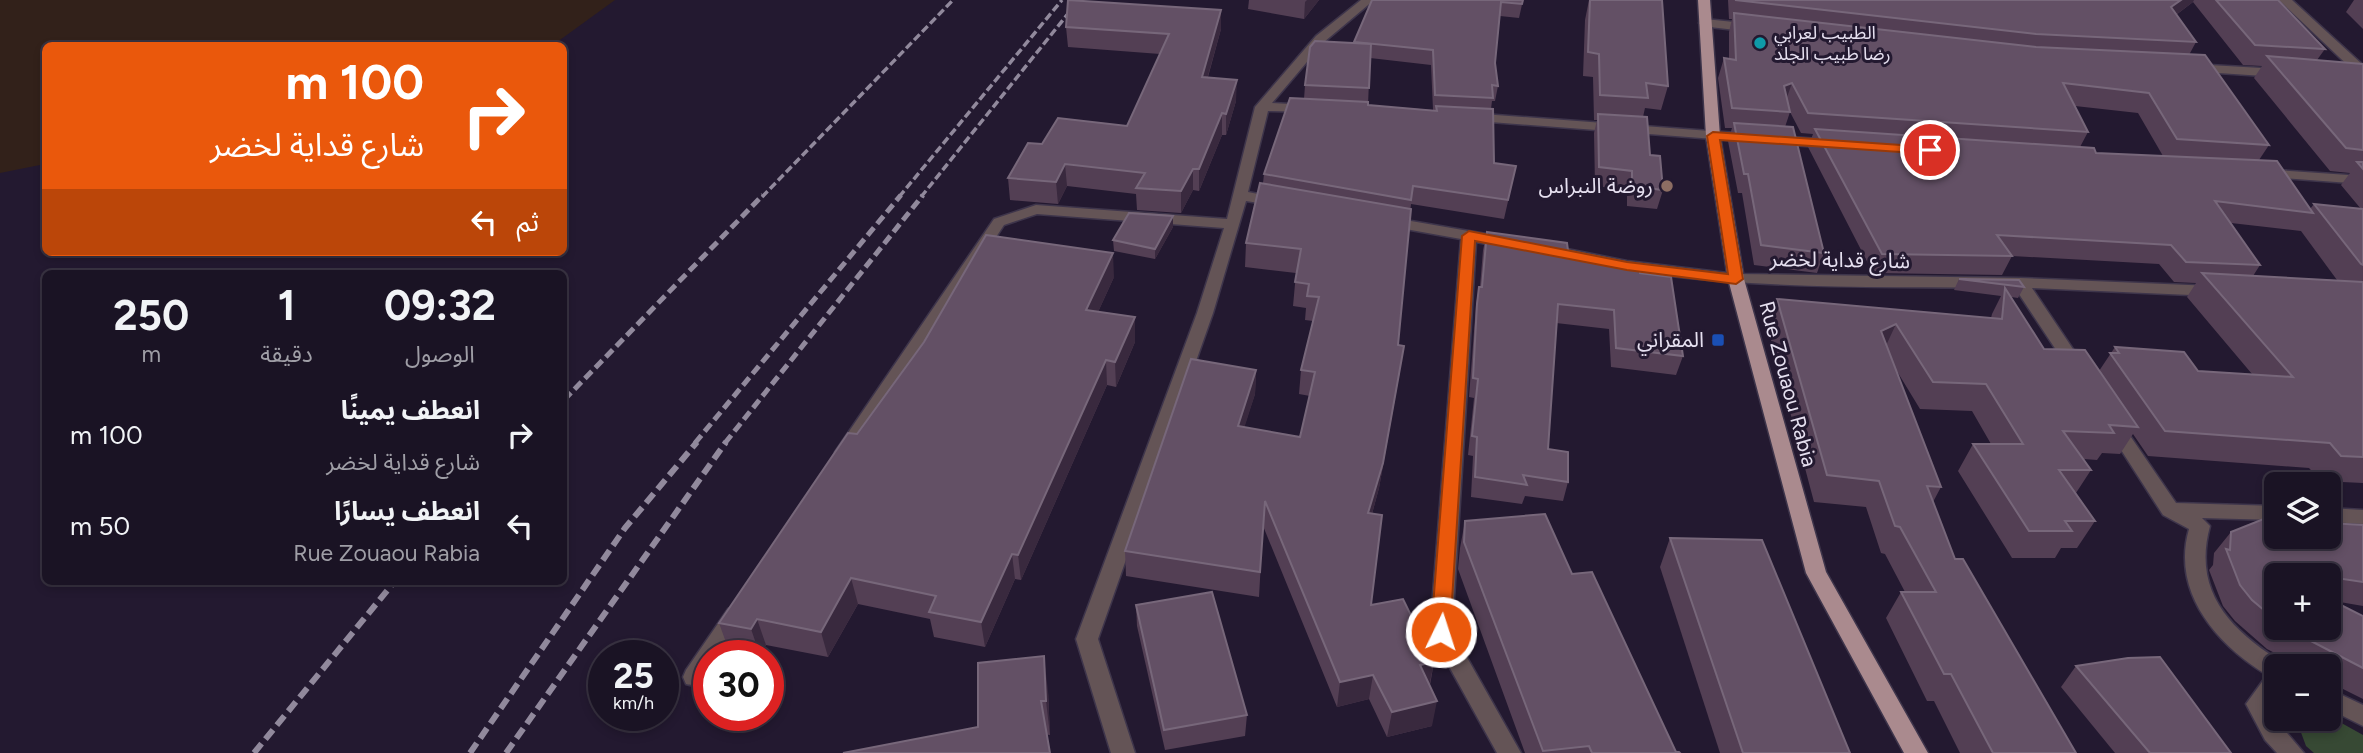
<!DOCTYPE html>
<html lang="ar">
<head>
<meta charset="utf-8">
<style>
	body { margin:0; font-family:Figtree,"Noto Sans Arabic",sans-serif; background:#272031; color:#f1f3f6; direction:rtl; height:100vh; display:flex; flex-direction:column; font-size:26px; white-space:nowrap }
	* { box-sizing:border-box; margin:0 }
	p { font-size:23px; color:#9f9ea6 }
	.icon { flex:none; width:38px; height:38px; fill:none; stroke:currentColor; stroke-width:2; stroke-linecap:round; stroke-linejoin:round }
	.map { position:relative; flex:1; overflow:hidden; direction:ltr }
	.panel { position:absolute; left:42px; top:270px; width:525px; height:315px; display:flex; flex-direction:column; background:#1a1324; border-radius:10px; box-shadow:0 4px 10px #0003,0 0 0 2px #383241; direction:rtl }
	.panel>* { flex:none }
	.top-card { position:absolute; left:42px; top:42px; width:525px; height:214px; border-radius:10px; box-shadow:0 4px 10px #0003,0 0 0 2px #383241; direction:rtl; background:#ea580c; color:#fff; overflow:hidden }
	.controls { position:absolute; left:2264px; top:472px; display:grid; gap:14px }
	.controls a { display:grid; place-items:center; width:77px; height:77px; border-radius:10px; background:#1a1324; box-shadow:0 4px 10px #0003,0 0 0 2px #383241; font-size:35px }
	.speed { position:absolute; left:588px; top:640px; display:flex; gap:14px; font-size:35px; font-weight:700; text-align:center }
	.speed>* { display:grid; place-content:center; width:91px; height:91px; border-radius:50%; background:#1a1324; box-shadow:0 4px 10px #0003,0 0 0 2px #383241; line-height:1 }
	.speed small { font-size:18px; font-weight:400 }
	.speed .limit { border:10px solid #d22; background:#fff; color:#111 }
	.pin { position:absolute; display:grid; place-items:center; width:60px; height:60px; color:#fff; margin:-30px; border:4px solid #fff; border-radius:50%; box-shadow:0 2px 7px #0007 }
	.me { position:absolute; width:77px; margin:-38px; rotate:4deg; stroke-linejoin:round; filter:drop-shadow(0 0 5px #0008) }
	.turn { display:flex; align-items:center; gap:24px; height:147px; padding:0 28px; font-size:32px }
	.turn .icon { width:91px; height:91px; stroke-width:2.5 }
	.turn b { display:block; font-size:49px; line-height:60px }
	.then { display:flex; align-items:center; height:66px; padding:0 28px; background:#0003; gap:14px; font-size:26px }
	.eta { display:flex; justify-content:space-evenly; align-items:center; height:119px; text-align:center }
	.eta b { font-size:42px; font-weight:700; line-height:49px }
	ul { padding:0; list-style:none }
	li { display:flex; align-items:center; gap:21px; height:91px; padding:0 28px }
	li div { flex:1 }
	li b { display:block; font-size:26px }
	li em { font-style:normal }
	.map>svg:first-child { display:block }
	.industrial { fill:#32211a }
	.green { fill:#374934 }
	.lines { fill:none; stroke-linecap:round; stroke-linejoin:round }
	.minor-casing { stroke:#3e354b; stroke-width:3 }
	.major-casing { stroke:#3e354b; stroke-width:3 }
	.minor { fill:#645456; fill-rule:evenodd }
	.major { fill:#aa8a8e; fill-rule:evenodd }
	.rail-far2 { stroke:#91899c; stroke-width:3.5; stroke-dasharray:8 3.5; stroke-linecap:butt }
	.rail-far1 { stroke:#91899c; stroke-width:5; stroke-dasharray:10 5; stroke-linecap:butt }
	.rail { stroke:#91899c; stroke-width:6; stroke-dasharray:12 6; stroke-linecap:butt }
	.wall { fill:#533f54; fill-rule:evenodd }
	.shaded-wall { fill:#39293e }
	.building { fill:#635065; stroke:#77677a; stroke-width:2 }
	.route { fill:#ea580c; stroke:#983908; stroke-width:2 }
	.culture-dot { fill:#0f9aa8; stroke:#231930; stroke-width:2.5 }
	.education-dot { fill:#8d6e63; stroke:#231930; stroke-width:2.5 }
	.transit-dot { fill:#1a4fb4; stroke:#231930; stroke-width:2.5 }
	.labels { text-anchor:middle; stroke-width:6; stroke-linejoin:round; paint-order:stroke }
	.far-poi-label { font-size:18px; fill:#e6e0f0; stroke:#231930; text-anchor:start }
	.poi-label { font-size:21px; fill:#e6e0f0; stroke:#231930; text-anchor:end }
	.street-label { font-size:21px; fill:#e6e0f0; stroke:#231930 }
</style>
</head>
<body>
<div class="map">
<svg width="2363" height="753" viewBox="0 0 2363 753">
	<rect width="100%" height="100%" fill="#231930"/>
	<!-- industrial -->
	<polygon class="industrial" points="0,0 615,0 553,45 46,46 45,164 0,173"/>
	<!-- green -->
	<polygon class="green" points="2329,716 2363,735 2363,753 2314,753 2306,746 2296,719 2329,719"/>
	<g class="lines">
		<defs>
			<g id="minor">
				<polygon points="1361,0 1374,0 1324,42 1272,103 1308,105 1315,109 1313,112 1268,111 1248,192 1283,199 1285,202 1278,206 1246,201 1213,313 1098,639 1135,753 1111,753 1076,639 1197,313 1224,228 1037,214 1004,225 851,457 837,457 835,452 994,219 1036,205 1227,219 1255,107 1316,36"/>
				<polygon points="2279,0 2292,0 2363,65 2363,76 2358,75"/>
				<polygon points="1705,19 1753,24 1759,28 1753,32 1701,26 1699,23"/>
				<polygon points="2192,64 2279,69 2285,73 2279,77 2188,71 2186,68"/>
				<polygon points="1469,113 1832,140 1839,144 1832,148 1464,120 1464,114"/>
				<polygon points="2262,169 2363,176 2363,184 2257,176 2257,170"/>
				<polygon points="1388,217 1509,238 1517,243 1509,248 1476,242 1452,631 1521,753 1497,753 1430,632 1461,239 1383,225 1380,222"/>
				<path d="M1547,245l80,16 109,13 284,4 193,8 8,5 -8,5 -181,-8 53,79 -9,6 -6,-2 -55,-83c-158,-2 -319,4 -473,-35l-3,-3 3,-3z"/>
				<path d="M2114,419l6,2 56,82 101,3v14l-75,-2 8,8c-18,66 21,105 75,138l1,3h-9v29l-8,9 12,21 23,27h-27l-12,-13 -19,-36 21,-29c-51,-31 -96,-83 -78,-146l-26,-14 -58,-90z"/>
				<polygon points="2329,508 2363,510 2363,524 2329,522"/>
				<path d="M735,607l7,2 4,6 -4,6 -22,35h-11c0,16 -3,34 -23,28l-3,-7 3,-7 42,-61z"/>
				<polygon points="2329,689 2363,705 2363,726 2329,709"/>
			</g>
			<polygon id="major" points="1698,0 1710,0 1720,136 1744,279 1826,572 1928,753 1904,753 1806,573 1728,279 1706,136"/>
		</defs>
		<!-- minor casing -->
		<use href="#minor" class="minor-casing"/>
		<!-- major casing -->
		<use href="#major" class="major-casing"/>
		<!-- minor -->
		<use href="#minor" class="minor"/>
		<!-- major -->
		<use href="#major" class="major"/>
		<!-- rail-far2 -->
		<g class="rail-far2">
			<polyline points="762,197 953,0"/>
			<polyline points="899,197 1062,0"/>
			<polyline points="921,197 1079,0"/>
		</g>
		<!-- rail-far1 -->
		<g class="rail-far1">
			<polyline points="564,400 763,195"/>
			<polyline points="695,443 901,195"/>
			<polyline points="725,443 923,195"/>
		</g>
		<!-- rail -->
		<g class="rail">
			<polyline points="254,753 395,581"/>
			<polyline points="470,753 625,528 697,442"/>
			<polyline points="506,753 726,442"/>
		</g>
	</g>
	<!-- wall -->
	<g class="wall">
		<polygon points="1249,0 1319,0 1304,19 1248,9"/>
		<path d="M1372,0h151l-4,18 -19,-2 -5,47 3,23 -3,15h-3l-1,8 3,54 22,3 -12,53 -93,-15 -13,141 2,26 -21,117 -7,26 -1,91 63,57 -4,23 2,41 -45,11 -18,-38 -32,8 -74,-181 -4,71 -133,-21 -1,-25 131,-181 -1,24 -11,33 56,10 10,-41 -11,-2 2,-24 12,-49 -8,-1 1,-12 -13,-2 3,-33 -51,-6 1,-24 17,-60 1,-9 40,-75 1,-14 49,-42zM1370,58l61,7 2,45 -65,-5z"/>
		<polygon points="1589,0 1662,0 1668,86 1661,110 1645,108 1643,117 1650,155 1663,190 1657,209 1627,206 1627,190 1595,186 1594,133 1597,120 1594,120 1593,77 1583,76 1585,20"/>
		<path d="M1728,0h550l47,49 -8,11 46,4v419l-42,-2 -12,-13 -161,-12 -15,-22 -13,20 -18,-1 -5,7 -13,-1 7,11 -15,23 19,28 -18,27h-16l-6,10h-43l-54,-87 15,-27h18l-19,-33 -52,-2 -25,-41 46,119 -8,15 22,57 121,194h-116l-26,-52h-7l-41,-83 15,-26h4l-20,-38 -4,-1 -15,-46 -52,-5 -47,-177 10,-26 214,19 1,-4 9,-18 -47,-6 5,-11 65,8 -6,11 -7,-1 33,52 55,22 16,-24 83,24 54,3 -65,-77 9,-14 -22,-1 -15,-18 -147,-8 -10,19 -129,-2 -65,-126 5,-13 -12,-1 -11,-21 -5,15 39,126 -7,20 -63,-8 -12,-72h-4l-10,-52 4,-13h-7l-7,-50 6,-20 5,1v-27l3,-13h-3zM2193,2l50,63 19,1 -8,12 76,93 20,2 -9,12 20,24 -47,-5 -4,5 -51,-49 10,-15 -80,-90 7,-13 -20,-27zM2075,106l63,7 25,43 -67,-3 -16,-6 8,-15zM2231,223l70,8 36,49 -84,-4 7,-11z"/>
		<polygon points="2354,0 2363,0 2363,29 2346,12"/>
		<polygon points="1221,10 1221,29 1208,77 1236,101 1226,135 1222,135 1199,191 1193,190 1181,213 1137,210 1136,194 1067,186 1058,204 1010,200 1008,178 1042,144 1127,126 1160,54 1068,47 1066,27"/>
		<polygon points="1173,216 1173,227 1155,259 1114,251 1113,240"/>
		<polygon points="1487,232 1569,258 1640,273 1683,356 1676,375 1611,367 1609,329 1556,323 1548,449 1568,482 1563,501 1525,496 1522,504 1471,497 1473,456 1468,455 1474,398 1469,397 1476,305 1479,287 1480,287 1483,250"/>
		<polygon points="1114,277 1098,312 1135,317 1135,342 1116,387 1107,385 1021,580 1015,579 985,647 934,637 930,619 858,604 828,657 766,645 760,655 728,648 719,623"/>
		<polygon points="1465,521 1572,574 1676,752 1680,753 1525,753 1458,569 1460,548"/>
		<path d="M2363,525v81l-29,-5 29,15v83l-34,-17v-15h-28l-34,-18 -32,-28 -12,-15 -14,-36 4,-5 1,-12 17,-21zM2277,576h52v52h-52z"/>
		<polygon points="1670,538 1850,753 1720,753 1660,567"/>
		<polygon points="1136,605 1247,715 1245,736 1165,750 1137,626"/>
		<polygon points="2076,666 2231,753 2115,753 2061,687"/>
		<polygon points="1048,691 1050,735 978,727"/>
	</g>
	<!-- shaded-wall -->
	<g class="shaded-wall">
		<polygon points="1307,0 1319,0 1304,19 1305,2"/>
		<polygon points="2181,0 2194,0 2193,2 2161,26 2171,7"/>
		<polygon points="1221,10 1221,29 1202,97 1202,77"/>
		<polygon points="1237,80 1236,101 1226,135 1226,114"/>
		<polygon points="1792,83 1785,103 1784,86"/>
		<polygon points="1222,113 1222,135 1199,191 1199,169"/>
		<polygon points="1065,164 1067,186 1058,204 1056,182"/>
		<polygon points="1193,169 1193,190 1181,213 1181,191"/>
		<polygon points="1173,216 1173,227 1155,259 1155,249"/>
		<polygon points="1113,253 1114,277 1088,334 1086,310"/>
		<polygon points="1135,317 1135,342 1116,387 1115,362"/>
		<polygon points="1896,324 1884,350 1881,331"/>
		<polygon points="1404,346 1379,488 1365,539 1368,513"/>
		<polygon points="1106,360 1107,385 1021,580 1018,555"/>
		<polygon points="1256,370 1255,394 1237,451 1238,426"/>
		<polygon points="1012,554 1015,579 985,647 981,622"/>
		<polygon points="851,578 858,604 828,657 821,632"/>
		<polygon points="757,619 766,645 760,655 751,629"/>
		<polygon points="1044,656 1048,691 1050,735 1046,701"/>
		<polygon points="1434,662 1429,687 1420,665"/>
		<polygon points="1373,675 1369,699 1337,707 1340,682"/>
		<polygon points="1437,701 1432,726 1387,737 1392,712"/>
	</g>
	<!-- building -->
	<g class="building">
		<polygon points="1068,0 1221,10 1202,77 1237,80 1226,114 1222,113 1199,169 1193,169 1181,191 1136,188 1145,173 1065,164 1056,182 1008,178 1028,143 1042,144 1058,118 1127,126 1169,34 1066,27"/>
		<polygon points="1372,0 1523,0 1522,4 1501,2 1495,63 1498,86 1492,85 1493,98 1435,95 1433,50 1354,42"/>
		<polygon points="1590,0 1662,0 1668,86 1646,83 1648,98 1600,95 1599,54 1588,52"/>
		<polygon points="1735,0 2181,0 2171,7 2196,42 2036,34"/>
		<polygon points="2216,0 2278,0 2325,49 2255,45"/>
		<polygon points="1734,13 2036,47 2205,55 2269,145 2177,139 2149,93 2063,83 2088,132 1808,113 1792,83 1784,86 1790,112 1732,108 1724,58 1736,60"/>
		<polygon points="1315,41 1371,44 1369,88 1305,85 1310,47"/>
		<polygon points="2267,56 2363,64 2363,150 2346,148"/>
		<polygon points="1290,98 1368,102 1368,105 1437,111 1436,106 1493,109 1494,163 1516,166 1508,200 1413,186 1411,200 1264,174"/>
		<polygon points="1598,114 1647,117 1650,155 1660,156 1663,190 1632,186 1632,171 1599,167"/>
		<polygon points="1734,123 1793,127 1824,253 1761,245 1748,174 1744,174"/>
		<polygon points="1815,129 2094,148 2096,153 2277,161 2313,213 2215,201 2260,265 2186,262 2171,245 1997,235 2012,256 1882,254"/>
		<polygon points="2357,162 2363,162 2363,169"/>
		<polygon points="1260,183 1411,209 1398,345 1404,346 1383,463 1368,513 1382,515 1371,605 1403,599 1434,662 1420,665 1437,701 1392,712 1373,675 1340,682 1265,501 1260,572 1125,551 1191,359 1256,370 1238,426 1300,437 1315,372 1301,370 1319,297 1307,296 1309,284 1295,282 1301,249 1246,243"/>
		<polygon points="2314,204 2363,209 2363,265 2361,264"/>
		<polygon points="1129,213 1173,216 1155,249 1113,240"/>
		<polygon points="1487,232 1567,243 1569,258 1640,266 1640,273 1671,277 1683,356 1616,348 1614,310 1558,304 1548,449 1568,452 1568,482 1523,475 1527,485 1475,477 1477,437 1472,436 1478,379 1473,378 1477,304 1479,287 1482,287"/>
		<polygon points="986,235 1113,253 1086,310 1135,317 1115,362 1106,360 1018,555 1012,554 981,622 929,612 936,596 851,578 821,632 757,619 751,629 719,623 848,433 857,434 924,342"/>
		<polygon points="2202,273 2363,282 2363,457 2341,456 2330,443 2165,431 2110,353 2119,353 2115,347 2184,352 2198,371 2293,377"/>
		<polygon points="1959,279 2019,280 2024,287"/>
		<polygon points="2005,288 2044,349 2085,350 2138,427 2109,425 2114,433 2063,431 2091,470 2059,470 2095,521 2065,521 2072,531 2029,531 1973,444 2023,444 1986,384 1933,382 1896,324 1881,331 1941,487 1927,486 1955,559 1963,559 2076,753 1993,753 1951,674 1944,674 1901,592 1936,592 1900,527 1895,526 1879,481 1827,475 1777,299 2002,319"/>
		<polygon points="1545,514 1572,574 1592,572 1676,752 1679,752 1680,753 1592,753 1589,746 1543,751 1464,542 1465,521"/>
		<polygon points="2266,518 2277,519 2277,537 2329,537 2329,523 2363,525 2363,582 2329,577 2329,576 2320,576 2266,568 2282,576 2277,576 2277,621 2252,600 2240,585 2226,549 2230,550 2231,532"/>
		<polygon points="1670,538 1762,540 1850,753 1743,753"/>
		<polygon points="1212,592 1247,715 1164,730 1136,605"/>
		<polygon points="2329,599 2363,616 2363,668 2286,628 2329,628"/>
		<polygon points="1044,656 1046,701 1041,701 1050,753 843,753 978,727 978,663"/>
		<polygon points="2160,657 2231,753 2150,753 2076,666 2128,658"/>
	</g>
	<!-- route -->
	<polygon class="route" points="1713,132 1930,147 1936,150 1930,154 1720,140 1743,279 1736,284 1627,270 1475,241 1450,632 1448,637 1434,637 1431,632 1462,236 1469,231 1627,262 1728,274 1707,136"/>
	<!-- markers -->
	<circle class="culture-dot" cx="1760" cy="43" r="7"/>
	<circle class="education-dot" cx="1667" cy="186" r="7"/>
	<rect class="transit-dot" x="1711" y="333" width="14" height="14" rx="3.5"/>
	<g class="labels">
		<!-- far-poi labels -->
		<g class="far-poi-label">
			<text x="1774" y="39">الطبيب لعرابي<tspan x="1774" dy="21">رضا طبيب الجلد</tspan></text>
		</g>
		<!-- poi labels -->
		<g class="poi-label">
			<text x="1653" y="193">روضة النبراس</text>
			<text x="1704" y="347">المقراني</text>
		</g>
		<!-- street labels -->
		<g class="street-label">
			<text transform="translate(1840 260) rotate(1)" y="7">شارع قداية لخضر</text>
			<text transform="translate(1788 384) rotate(75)" y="7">Rue Zouaou Rabia</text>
		</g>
	</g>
</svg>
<div class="controls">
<a><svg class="icon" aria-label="layers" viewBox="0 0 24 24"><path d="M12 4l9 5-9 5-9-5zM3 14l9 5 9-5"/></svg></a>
<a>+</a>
<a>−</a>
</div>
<div class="speed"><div>25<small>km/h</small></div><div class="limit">30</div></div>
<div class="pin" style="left:1930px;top:150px;background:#d93025"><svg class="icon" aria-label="arrive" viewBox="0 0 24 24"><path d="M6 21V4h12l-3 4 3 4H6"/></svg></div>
<svg class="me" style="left:1441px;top:632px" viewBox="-20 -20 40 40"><circle r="17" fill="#ea580c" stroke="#fff" stroke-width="3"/><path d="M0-11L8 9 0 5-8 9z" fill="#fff"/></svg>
<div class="top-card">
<div class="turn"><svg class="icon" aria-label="right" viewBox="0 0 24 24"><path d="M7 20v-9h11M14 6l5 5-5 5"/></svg><div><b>100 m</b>شارع قداية لخضر</div></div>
<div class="then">ثم<svg class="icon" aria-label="left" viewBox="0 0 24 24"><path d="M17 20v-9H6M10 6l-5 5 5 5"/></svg></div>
</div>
<section class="panel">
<div class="eta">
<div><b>09:32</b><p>الوصول</p></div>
<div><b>1</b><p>دقيقة</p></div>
<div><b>250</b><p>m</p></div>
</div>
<ul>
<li><svg class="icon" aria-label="right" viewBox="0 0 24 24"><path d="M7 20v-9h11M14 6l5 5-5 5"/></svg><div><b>انعطف يمينًا</b><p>شارع قداية لخضر</p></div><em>100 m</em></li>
<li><svg class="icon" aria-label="left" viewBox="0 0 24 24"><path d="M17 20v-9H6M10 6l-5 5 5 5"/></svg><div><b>انعطف يسارًا</b><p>Rue Zouaou Rabia</p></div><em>50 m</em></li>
</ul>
</section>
</div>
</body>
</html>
